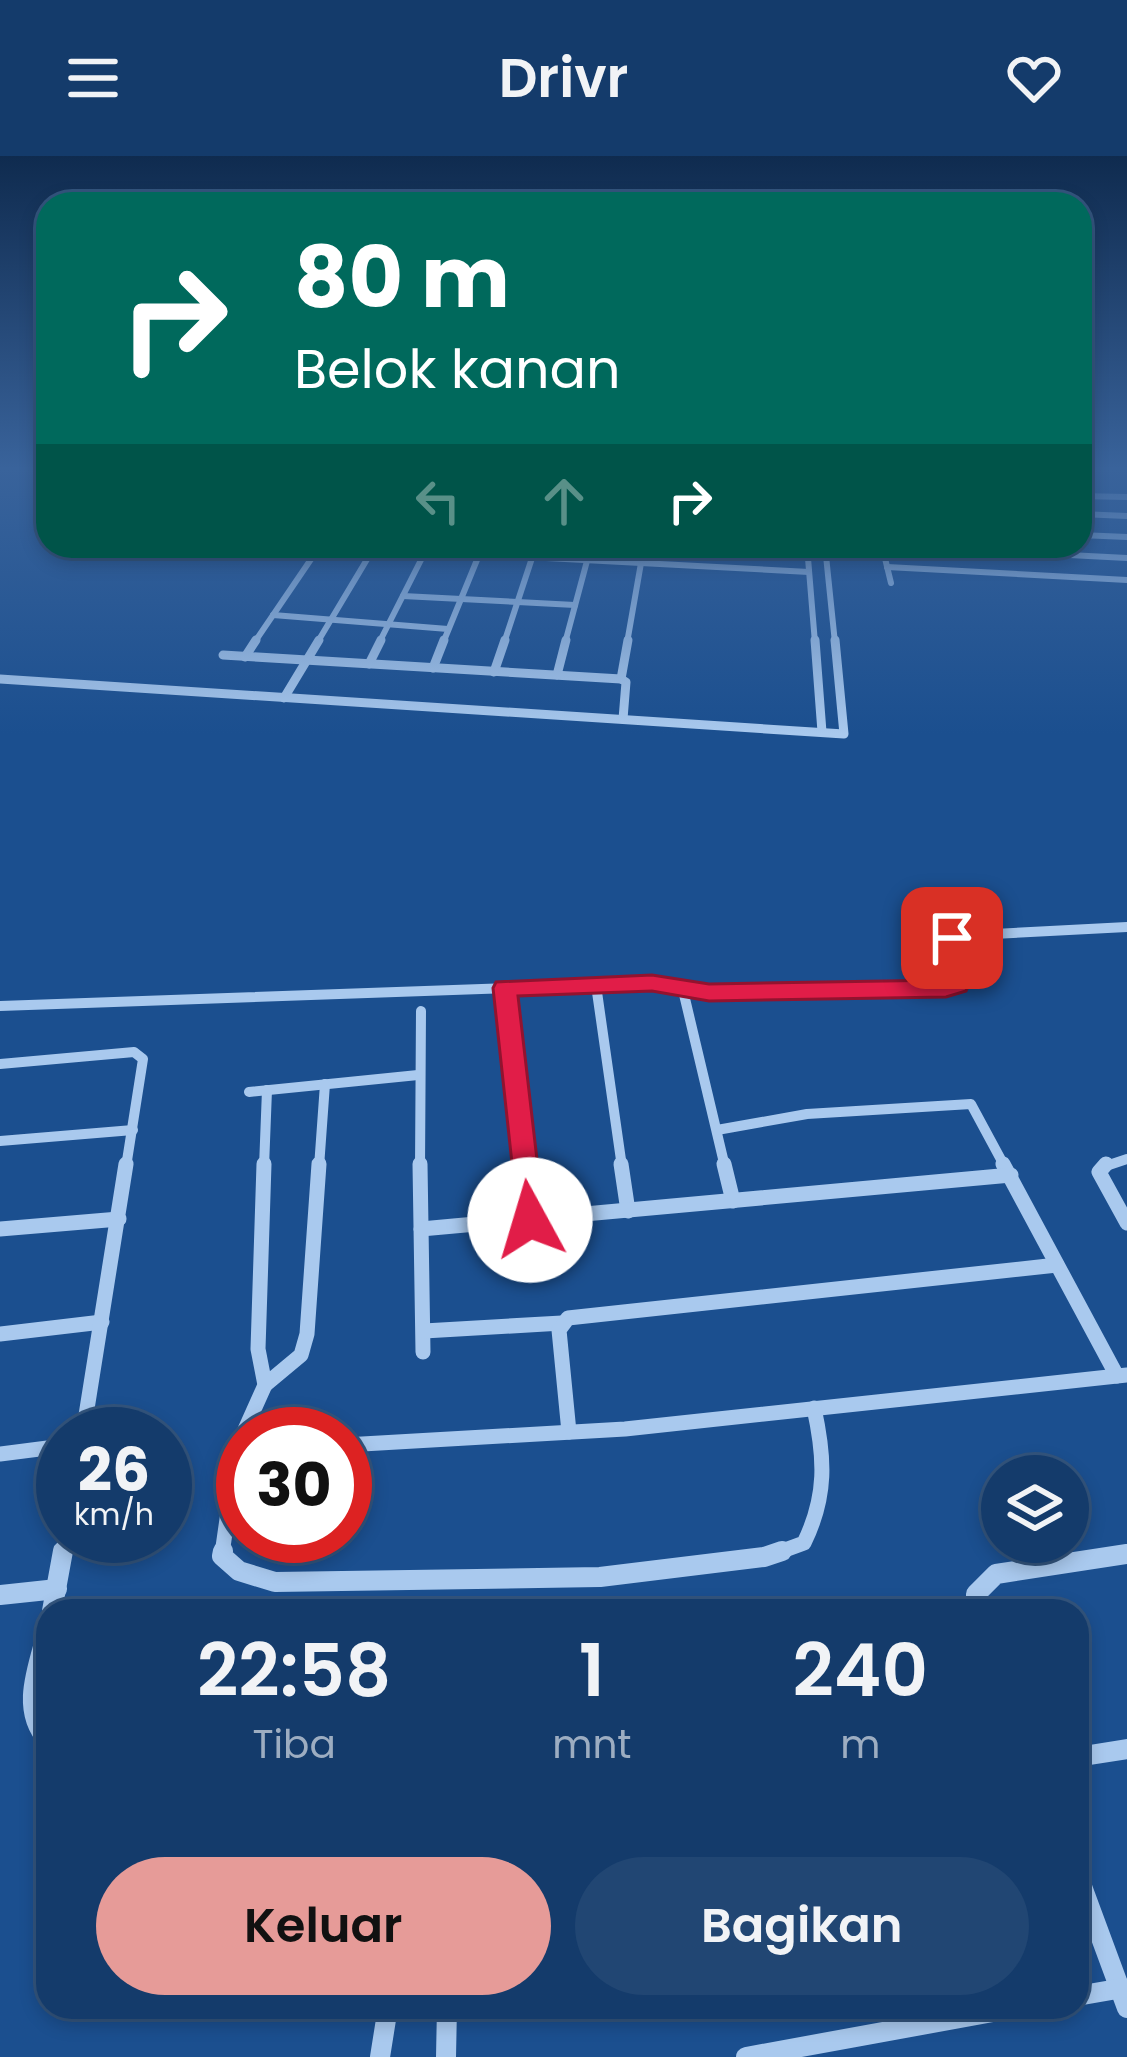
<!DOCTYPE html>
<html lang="id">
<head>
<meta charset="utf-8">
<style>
	body { margin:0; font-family:Poppins,sans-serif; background:#214673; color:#f1f3f6; height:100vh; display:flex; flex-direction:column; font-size:45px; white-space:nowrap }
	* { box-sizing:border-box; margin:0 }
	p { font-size:39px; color:#9dadc1 }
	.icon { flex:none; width:66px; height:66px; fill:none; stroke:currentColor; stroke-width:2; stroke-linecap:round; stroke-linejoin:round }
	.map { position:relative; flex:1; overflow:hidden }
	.sheet { position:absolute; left:36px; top:1443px; width:1053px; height:420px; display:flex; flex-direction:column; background:#143b6b; border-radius:36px; box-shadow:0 6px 18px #0003,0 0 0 3px #33557e }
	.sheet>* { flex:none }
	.banner { position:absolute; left:36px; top:36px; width:1056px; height:366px; border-radius:36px; box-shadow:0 6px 18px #0003,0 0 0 3px #33557e; background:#00695c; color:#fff; overflow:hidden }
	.controls { position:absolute; left:981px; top:1299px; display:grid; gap:24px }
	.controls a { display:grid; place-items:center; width:108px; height:108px; border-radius:50%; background:#143b6b; box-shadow:0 6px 18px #0003,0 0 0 3px #33557e; font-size:60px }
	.speed { position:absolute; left:36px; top:1251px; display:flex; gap:24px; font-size:60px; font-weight:700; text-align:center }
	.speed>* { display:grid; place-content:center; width:156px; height:156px; border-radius:50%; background:#143b6b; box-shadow:0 6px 18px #0003,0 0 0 3px #33557e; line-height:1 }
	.speed small { font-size:30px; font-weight:400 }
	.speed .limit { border:18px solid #d22; background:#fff; color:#111 }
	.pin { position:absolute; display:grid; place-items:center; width:102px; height:102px; color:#fff; margin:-51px; border-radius:24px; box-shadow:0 6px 18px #0006 }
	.me { position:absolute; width:132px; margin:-66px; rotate:354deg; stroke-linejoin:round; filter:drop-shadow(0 0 9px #0008) }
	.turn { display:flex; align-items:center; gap:42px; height:252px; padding:0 60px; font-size:54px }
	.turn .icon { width:156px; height:156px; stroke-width:2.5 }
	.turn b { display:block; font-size:84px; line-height:102px }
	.lanes { display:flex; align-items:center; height:114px; padding:0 60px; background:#0003; justify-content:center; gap:60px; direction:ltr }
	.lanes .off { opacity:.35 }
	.eta { display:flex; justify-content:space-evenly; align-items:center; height:204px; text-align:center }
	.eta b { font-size:72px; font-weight:600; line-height:84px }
	.action { display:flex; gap:24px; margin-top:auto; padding:24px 60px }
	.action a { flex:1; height:138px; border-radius:72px; background:#e69b98; color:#111; font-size:48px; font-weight:600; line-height:138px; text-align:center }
	.action a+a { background:#214673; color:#f1f3f6 }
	header { display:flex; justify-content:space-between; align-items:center; height:156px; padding:0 60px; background:#143b6b; font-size:54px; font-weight:600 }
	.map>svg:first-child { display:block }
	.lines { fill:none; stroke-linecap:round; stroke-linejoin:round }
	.street-far4 { stroke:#a9c9ee; stroke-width:6 }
	.street-far3 { stroke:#a9c9ee; stroke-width:9 }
	.street-far2 { stroke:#a9c9ee; stroke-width:10 }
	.street-far1 { stroke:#a9c9ee; stroke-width:15 }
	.street { stroke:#a9c9ee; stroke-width:20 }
	.route { fill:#e11d48; stroke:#92132f; stroke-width:3 }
</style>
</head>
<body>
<header><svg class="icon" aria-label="menu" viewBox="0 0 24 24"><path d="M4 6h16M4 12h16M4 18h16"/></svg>Drivr<svg class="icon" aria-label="heart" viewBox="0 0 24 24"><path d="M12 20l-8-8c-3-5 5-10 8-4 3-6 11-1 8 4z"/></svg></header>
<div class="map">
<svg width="1127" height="1901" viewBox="0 0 1127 1901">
	<rect width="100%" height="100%" fill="#1b4f8f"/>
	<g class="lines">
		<!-- street-far4 -->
		<g class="street-far4">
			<polyline points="1080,340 1127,341"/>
			<polyline points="1080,358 1127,360"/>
			<polyline points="1080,379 1127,381"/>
			<polyline points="727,390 807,394"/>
			<polyline points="807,390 815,487"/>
			<polyline points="825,390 835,487"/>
			<polyline points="882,390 891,427"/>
			<polyline points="892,390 1127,402"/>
			<polyline points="374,393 809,416"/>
			<polyline points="887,411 1127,424"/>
			<polyline points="403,440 575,449"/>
			<polyline points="273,459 448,473"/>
			<polyline points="254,487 320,390"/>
			<polyline points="317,487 375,390"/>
			<polyline points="379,487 425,396"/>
			<polyline points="443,487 479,399"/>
			<polyline points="504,487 532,402"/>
			<polyline points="565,487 591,390"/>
			<polyline points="627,487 641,407"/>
		</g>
		<!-- street-far3 -->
		<g class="street-far3">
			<polyline points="815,484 822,576"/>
			<polyline points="223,499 621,523 626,526 623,563"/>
			<polyline points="245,501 256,484"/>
			<polyline points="369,508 381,484"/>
			<polyline points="433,512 444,484"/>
			<polyline points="494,516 505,484"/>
			<polyline points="557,519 566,484"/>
			<polyline points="0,523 844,578 835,484"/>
			<polyline points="621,523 628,484"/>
			<polyline points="284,542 319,484"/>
		</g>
		<!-- street-far2 -->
		<g class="street-far2">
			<polyline points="596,829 622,1011"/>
			<polyline points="682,830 725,1011"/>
			<polyline points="505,832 524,1011"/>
			<polyline points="0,850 653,827 709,836 946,833 957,830 952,792 955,780 1127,771"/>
			<polyline points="0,908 134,896 143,903 126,1011"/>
			<polyline points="249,936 418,919"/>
			<polyline points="717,974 807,958 971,948 1005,1011"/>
			<polyline points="0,985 133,974"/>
			<polyline points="264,1011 267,934"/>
			<polyline points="319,1011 325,928"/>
			<polyline points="420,1011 421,855"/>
			<polyline points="1103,1011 1127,1003"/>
		</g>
		<!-- street-far1 -->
		<g class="street-far1">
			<polyline points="420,1008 423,1196"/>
			<polyline points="523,1008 529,1063"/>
			<polyline points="621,1008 628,1055"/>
			<polyline points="724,1008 733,1045"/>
			<polyline points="1003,1008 1117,1220"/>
			<polyline points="1106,1008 1099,1016 1127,1067"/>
			<polyline points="0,1073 119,1063"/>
			<polyline points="421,1073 1011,1019"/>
			<polyline points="424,1175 562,1167"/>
			<polyline points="0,1178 102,1166"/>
			<polyline points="265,1229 301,1199 307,1178 319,1008"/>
			<polyline points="569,1276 559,1174 568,1162 1057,1109"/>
			<polyline points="83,1278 126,1008"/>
			<polyline points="243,1278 265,1229 258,1193 264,1008"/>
			<polyline points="345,1289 625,1273 1127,1219"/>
			<polyline points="0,1298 63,1290"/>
			<polyline points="63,1398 66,1380"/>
			<polyline points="222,1398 237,1293"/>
			<path d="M774,1398l30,-11c23,-47 21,-85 10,-135"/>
		</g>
		<!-- street -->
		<g class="street">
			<polyline points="223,1395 222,1400 239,1415 275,1426 600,1421 764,1401 782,1395"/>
			<polyline points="0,1439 57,1433"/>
			<polyline points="52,1455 63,1395"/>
			<polyline points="976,1455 976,1438 996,1418 1127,1398"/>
			<path d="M48,1473c-9,36 -29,80 0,111"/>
			<polyline points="1077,1601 1127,1593"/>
			<polyline points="1077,1717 1127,1852"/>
			<polyline points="1077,1840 1123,1832"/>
			<polyline points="380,1901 388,1851"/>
			<polyline points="446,1901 447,1851"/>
			<polyline points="746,1901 1020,1851"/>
		</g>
	</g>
	<!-- sky -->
	<linearGradient id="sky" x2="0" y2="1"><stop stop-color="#0f2b4f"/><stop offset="0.54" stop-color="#39639b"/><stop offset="1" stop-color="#39639b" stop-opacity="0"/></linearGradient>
	<rect width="1127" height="578" fill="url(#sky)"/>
	<!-- route -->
	<polygon class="route" points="952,774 964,782 971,823 966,835 946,841 709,845 652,835 518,840 544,1064 540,1072 530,1076 519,1072 493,832 496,826 652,819 709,828 946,824 940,782"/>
</svg>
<div class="controls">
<a><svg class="icon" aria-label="layers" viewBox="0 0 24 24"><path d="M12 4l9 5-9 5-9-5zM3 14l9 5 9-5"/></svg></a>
</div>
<div class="speed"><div>26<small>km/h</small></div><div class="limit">30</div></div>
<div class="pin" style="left:952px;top:782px;background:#d93025"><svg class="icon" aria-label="arrive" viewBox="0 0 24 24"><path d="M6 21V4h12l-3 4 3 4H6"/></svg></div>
<svg class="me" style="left:530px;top:1064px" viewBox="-20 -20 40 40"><circle r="19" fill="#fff"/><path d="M0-13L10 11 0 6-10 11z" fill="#e11d48"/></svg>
<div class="banner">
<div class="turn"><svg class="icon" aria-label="right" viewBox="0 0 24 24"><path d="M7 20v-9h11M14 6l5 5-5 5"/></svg><div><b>80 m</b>Belok kanan</div></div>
<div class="lanes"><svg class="icon off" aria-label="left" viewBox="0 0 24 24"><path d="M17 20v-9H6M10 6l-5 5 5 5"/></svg><svg class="icon off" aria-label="ahead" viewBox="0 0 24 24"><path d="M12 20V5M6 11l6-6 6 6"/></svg><svg class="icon" aria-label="right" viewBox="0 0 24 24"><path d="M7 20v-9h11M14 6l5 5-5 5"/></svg></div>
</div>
<section class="sheet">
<div class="eta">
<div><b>22:58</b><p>Tiba</p></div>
<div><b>1</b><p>mnt</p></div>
<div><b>240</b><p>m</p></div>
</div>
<div class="action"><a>Keluar</a><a>Bagikan</a></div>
</section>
</div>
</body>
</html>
